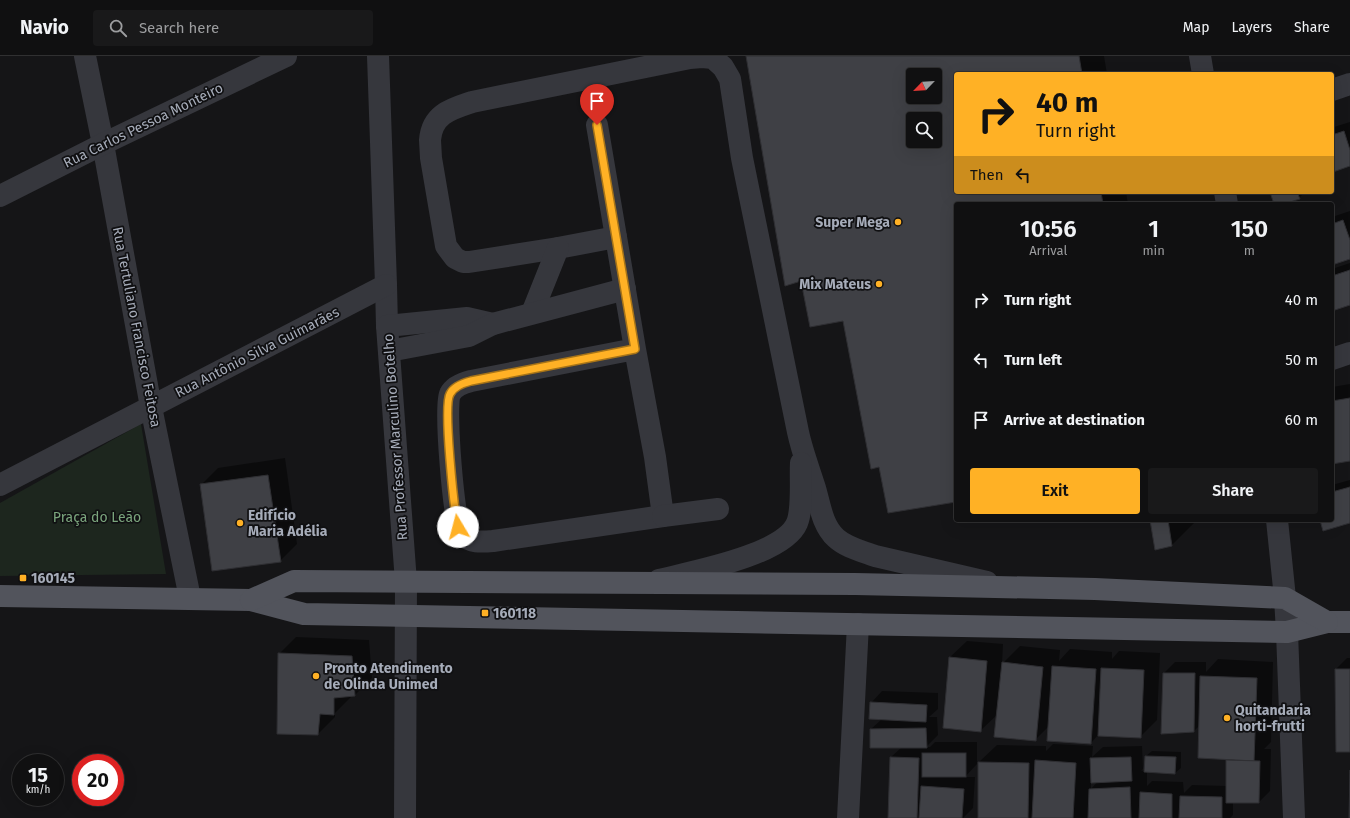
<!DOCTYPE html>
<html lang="en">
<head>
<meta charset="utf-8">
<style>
	body { margin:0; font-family:"Fira Sans",sans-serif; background:#19191a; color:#f1f3f6; height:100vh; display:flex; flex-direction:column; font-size:15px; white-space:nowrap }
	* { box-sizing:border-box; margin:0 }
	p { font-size:13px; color:#9c9d9f }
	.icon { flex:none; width:22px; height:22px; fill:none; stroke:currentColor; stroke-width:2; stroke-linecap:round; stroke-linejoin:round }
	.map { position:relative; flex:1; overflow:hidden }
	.panel { position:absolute; left:954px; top:146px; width:380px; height:320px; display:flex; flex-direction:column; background:#101011; border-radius:4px; box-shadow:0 4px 16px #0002,0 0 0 1px #303031 }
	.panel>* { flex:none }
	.hud { position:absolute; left:954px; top:16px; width:380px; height:122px; border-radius:4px; box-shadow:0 4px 16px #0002,0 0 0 1px #303031; background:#ffb125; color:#111; overflow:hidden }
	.needle { width:26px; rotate:245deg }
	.buttons { position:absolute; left:906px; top:12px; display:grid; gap:8px }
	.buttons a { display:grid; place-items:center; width:36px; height:36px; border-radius:4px; background:#101011; box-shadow:0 4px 16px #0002,0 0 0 1px #303031; font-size:20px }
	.speed { position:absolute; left:12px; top:698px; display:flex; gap:8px; font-size:20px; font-weight:700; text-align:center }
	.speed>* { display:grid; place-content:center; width:52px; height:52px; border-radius:50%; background:#101011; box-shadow:0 4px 16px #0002,0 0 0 1px #303031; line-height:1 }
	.speed small { font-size:10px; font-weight:400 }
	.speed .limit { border:6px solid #d22; background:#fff; color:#111 }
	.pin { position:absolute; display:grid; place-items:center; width:34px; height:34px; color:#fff; margin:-41px -17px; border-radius:50% 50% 50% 0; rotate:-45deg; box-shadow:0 0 4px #0007 }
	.pin .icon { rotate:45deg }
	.me { position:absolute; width:44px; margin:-22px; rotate:352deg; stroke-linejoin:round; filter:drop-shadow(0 0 3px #0008) }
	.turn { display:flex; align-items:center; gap:14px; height:84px; padding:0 16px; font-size:18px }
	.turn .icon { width:52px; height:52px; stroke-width:2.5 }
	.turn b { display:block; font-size:28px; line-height:34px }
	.then { display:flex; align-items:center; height:38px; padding:0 16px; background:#0003; gap:8px; font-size:15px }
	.eta { display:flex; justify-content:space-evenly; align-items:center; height:68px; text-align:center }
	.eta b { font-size:24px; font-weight:600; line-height:28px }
	.action { display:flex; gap:8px; margin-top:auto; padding:8px 16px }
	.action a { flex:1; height:46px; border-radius:4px; background:#ffb125; color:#111; font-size:16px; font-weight:600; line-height:46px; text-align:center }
	.action a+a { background:#19191a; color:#f1f3f6 }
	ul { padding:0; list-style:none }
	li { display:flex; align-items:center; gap:12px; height:60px; padding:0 16px }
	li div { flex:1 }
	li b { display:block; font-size:15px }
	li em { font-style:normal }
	header { display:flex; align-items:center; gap:24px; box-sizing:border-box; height:56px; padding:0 20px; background:#101011; border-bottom:1px solid #303031 }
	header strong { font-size:19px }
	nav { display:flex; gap:22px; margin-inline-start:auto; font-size:14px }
	.search { width:280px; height:36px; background:#19191a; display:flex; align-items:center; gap:10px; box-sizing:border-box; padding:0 14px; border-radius:4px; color:#9c9d9f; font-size:15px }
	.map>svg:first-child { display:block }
	.green { fill:#1d261e }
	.shadow { fill:#0007; fill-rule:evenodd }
	.building { fill:#3f4045; stroke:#2f2f33; fill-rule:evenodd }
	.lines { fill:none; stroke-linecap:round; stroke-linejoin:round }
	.minor { stroke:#36373d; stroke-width:22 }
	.major { stroke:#52545c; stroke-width:22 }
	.route-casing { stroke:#a67318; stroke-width:10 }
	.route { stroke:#ffb125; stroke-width:7 }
	.poi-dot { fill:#ffb125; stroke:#101012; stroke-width:1.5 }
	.labels { text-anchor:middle; stroke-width:3.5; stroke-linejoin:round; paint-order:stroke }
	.street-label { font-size:14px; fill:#a6acb9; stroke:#101012 }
	.poi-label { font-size:14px; font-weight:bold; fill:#a6acb9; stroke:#101012; text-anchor:start }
	.park-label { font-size:14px; fill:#7ba57d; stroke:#101012 }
</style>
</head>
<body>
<header>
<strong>Navio</strong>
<div class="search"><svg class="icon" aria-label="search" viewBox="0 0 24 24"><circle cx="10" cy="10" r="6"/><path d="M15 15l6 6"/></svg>Search here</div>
<nav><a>Map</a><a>Layers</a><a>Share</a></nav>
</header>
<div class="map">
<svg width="1350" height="762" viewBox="0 0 1350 762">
	<rect width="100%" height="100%" fill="#151517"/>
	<!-- green -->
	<polygon class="green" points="141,368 166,518 0,520 0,447"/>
	<!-- shadow -->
	<g class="shadow">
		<path d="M747,0h357l3,18h-151v118h170l2,12h-172v297l-76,-35 -36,-147 -42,-39zM913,19h22v22h-22zM913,63h22v22h-22z"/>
		<polygon points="1350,66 1350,109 1334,115 1332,110 1332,74 1334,71"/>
		<polygon points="1271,136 1305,136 1299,142 1280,148 1275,148"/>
		<polygon points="1350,155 1350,201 1332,208 1332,161"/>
		<polygon points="1350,207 1350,248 1332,254 1332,213"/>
		<polygon points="1350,328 1350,404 1332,407 1332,331"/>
		<polygon points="285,402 297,488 280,505 201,429 218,412"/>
		<polygon points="1350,424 1350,466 1321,464 1332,464 1332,429"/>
		<polygon points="1151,464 1193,464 1194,467 1172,489"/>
		<polygon points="296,581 369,584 372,622 355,639 351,640 351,641 335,657 335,661 318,678 279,598"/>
		<polygon points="967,585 1003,588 1002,608 1020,590 1060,594 1059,605 1070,593 1112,596 1112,603 1119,595 1160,597 1157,664 1140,681 1098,679 1091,687 1049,670 1035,684 998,658 980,675 949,602"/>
		<polygon points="1347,602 1350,602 1350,695 1336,613"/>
		<path d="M1218,603l55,3 -2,80 -7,7h7l-1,42 -11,11h-26v13l-3,3h-251v-56l18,-17 49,1v5l7,-7 40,2 -1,11 11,-10 39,-1 1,23 -2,2 4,-1 1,-14 6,-5 29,1v16l-6,5 -28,-1v14l5,-5 31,1 1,11 8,-8 35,1v-25l2,-2 -29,-34 -6,6 -30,-58 11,-11h31v10zM1091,725h7l-7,8z"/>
		<polygon points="882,635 938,637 938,653 929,661 937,661 938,679 926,691 930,691 935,686 977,686 977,708 965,721 975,721 973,752 963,762 889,762 891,701 902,691 871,673 882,663 871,647"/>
	</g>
	<!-- building -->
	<g class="building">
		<path d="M746,0h333l3,18h-126v118h145l2,12h-147v298l-68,11 -9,-46 -8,2 -28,-148 -33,6 -9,-46 -16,5zM913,19h22v22h-22zM913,63h22v22h-22z"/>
		<polygon points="1344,75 1350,94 1350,110 1333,116 1332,79"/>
		<polygon points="1270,136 1297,136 1300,143 1283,148 1274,148"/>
		<polygon points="1343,164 1350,184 1350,203 1332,209 1332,168"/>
		<polygon points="1350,214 1350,249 1332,255 1332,220"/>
		<polygon points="1350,342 1350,405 1332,408 1332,345"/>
		<polygon points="268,419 281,506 212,515 200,428"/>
		<polygon points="1350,431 1350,467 1323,475 1320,464 1332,464 1332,436"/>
		<polygon points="1150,464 1168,464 1172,490 1155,494"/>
		<polygon points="278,597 352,600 355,640 334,642 334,659 320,658 318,679 277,678"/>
		<polygon points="949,601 987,605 981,676 943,672"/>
		<polygon points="1002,606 1043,611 1036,685 994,681"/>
		<polygon points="1052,610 1096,613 1091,688 1047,685"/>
		<polygon points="1101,612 1144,614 1141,682 1098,680"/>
		<polygon points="1335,613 1350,613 1350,696 1336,696"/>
		<polygon points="1163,617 1195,617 1194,676 1161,678"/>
		<polygon points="1200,620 1257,622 1254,705 1198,702"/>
		<polygon points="870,646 927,649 926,666 869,663"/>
		<polygon points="926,672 927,692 870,692 870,673"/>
		<rect x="922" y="697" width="44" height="24"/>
		<polygon points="1145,700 1176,701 1175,718 1144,716"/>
		<polygon points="890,701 919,702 917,762 888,762"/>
		<polygon points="1131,701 1132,725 1091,727 1090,702"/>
		<polygon points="1035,704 1076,707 1073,762 1032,762"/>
		<polygon points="1226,704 1260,705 1259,747 1226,747"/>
		<polygon points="978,706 1029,707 1028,762 978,762"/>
		<polygon points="1350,714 1350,762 1349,762"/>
		<polygon points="921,730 964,733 962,762 919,762"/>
		<polygon points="1130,731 1131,762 1088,762 1089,733"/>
		<polygon points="1140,736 1172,738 1172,762 1139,762"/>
		<polygon points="1180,740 1222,741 1222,762 1179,762"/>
	</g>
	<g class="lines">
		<!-- minor -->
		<g class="minor">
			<polyline points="85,0 103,88 151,351 190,542"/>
			<polyline points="378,0 386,229 387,270 406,526 405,762"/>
			<polyline points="1200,0 1203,18"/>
			<polyline points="1332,34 1350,28"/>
			<path d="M597,69l38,224 20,108 8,59 -170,25c-11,1 -24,2 -32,-7 -7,-9 -17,-130 -11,-140 4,-8 13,-11 21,-13l164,-32"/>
			<polyline points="1225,136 1227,148"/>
			<polyline points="0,140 103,88 286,0"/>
			<path d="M616,181l-58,11 -89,14h-6l-8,-4 -9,-12 -1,-6 -14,-82 -1,-18c2,-26 21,-31 42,-38l218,-44 12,-1 11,1 10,9 7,12 12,79 56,274c4,19 11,37 17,56 5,17 7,37 21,50 11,10 26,13 39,18l112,26"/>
			<polyline points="532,257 558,192"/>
			<polyline points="387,270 467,262 493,268"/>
			<polyline points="389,295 469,280 493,268 625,233"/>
			<polyline points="1332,303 1350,297"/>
			<polyline points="0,429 386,229"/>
			<polyline points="663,460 718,453"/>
			<polyline points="1277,464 1285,542 1287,576 1294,762"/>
			<path d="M659,524c32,-8 125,-25 138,-57 6,-14 3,-44 4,-60"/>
			<polyline points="848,762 858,568"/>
		</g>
		<!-- major -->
		<g class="major">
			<polyline points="0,540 251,544 304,558 1287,576 1327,566 1350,566"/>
			<polyline points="251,544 294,525 855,528 1095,533 1285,542 1327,566"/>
		</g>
	</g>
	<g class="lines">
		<defs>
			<path id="route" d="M458,471c-4,-18 -15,-121 -8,-133 4,-8 13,-11 21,-13l164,-32 -38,-224"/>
		</defs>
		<!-- route casing -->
		<use href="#route" class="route-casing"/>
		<!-- route -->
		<use href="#route" class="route"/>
	</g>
	<!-- markers -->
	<g class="poi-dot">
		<circle cx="898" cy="166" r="4"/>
		<circle cx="879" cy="228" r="4"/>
		<circle cx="240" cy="467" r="4"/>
		<rect x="19" y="518" width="8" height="8" rx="2"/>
		<rect x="481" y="553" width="8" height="8" rx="2"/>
		<circle cx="316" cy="620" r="4"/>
		<circle cx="1227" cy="662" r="4"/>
	</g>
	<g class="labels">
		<!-- street labels -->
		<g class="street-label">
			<text transform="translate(143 69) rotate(-26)" y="5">Rua Carlos Pessoa Monteiro</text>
			<text transform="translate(137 271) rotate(79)" y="5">Rua Tertuliano Francisco Feitosa</text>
			<text transform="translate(257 296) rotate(-27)" y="5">Rua Antônio Silva Guimarães</text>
			<text transform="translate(395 381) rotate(-94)" y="5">Rua Professor Marculino Botelho</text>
		</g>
		<!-- poi labels -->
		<g class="poi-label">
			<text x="890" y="171" text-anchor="end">Super Mega</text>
			<text x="871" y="233" text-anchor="end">Mix Mateus</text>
			<text x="248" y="464">Edifício<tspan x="248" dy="16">Maria Adélia</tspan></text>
			<text x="31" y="527">160145</text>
			<text x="493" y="562">160118</text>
			<text x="324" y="617">Pronto Atendimento<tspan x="324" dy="16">de Olinda Unimed</tspan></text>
			<text x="1235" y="659">Quitandaria<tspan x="1235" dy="16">horti-frutti</tspan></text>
		</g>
		<!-- park labels -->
		<g class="park-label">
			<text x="97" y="466">Praça do Leão</text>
		</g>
	</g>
</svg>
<div class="buttons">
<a><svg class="needle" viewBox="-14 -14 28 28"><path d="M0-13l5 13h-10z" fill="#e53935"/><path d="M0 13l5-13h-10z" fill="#9c9d9f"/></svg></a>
<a><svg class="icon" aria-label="search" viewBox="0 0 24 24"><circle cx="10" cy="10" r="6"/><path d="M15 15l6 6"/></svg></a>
</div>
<div class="speed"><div>15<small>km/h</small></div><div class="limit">20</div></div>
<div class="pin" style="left:597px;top:69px;background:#d93025"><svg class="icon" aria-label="arrive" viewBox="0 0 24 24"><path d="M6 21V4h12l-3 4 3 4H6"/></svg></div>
<svg class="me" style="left:458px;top:471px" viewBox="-20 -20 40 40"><circle r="19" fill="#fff"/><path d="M0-13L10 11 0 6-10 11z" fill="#ffb125"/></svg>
<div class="hud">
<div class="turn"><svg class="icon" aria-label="right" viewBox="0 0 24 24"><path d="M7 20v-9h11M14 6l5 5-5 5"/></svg><div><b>40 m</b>Turn right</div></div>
<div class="then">Then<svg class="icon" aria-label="left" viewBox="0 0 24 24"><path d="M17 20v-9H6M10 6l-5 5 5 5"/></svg></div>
</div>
<section class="panel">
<div class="eta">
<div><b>10:56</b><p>Arrival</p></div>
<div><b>1</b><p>min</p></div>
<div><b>150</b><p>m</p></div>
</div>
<ul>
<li><svg class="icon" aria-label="right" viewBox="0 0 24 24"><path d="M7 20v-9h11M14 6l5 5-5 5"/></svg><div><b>Turn right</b></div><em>40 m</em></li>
<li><svg class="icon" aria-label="left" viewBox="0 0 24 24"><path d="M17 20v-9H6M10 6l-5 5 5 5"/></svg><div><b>Turn left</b></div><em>50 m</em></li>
<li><svg class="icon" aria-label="arrive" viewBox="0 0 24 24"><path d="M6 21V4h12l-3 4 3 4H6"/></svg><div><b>Arrive at destination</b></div><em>60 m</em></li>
</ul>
<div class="action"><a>Exit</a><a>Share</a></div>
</section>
</div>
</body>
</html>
